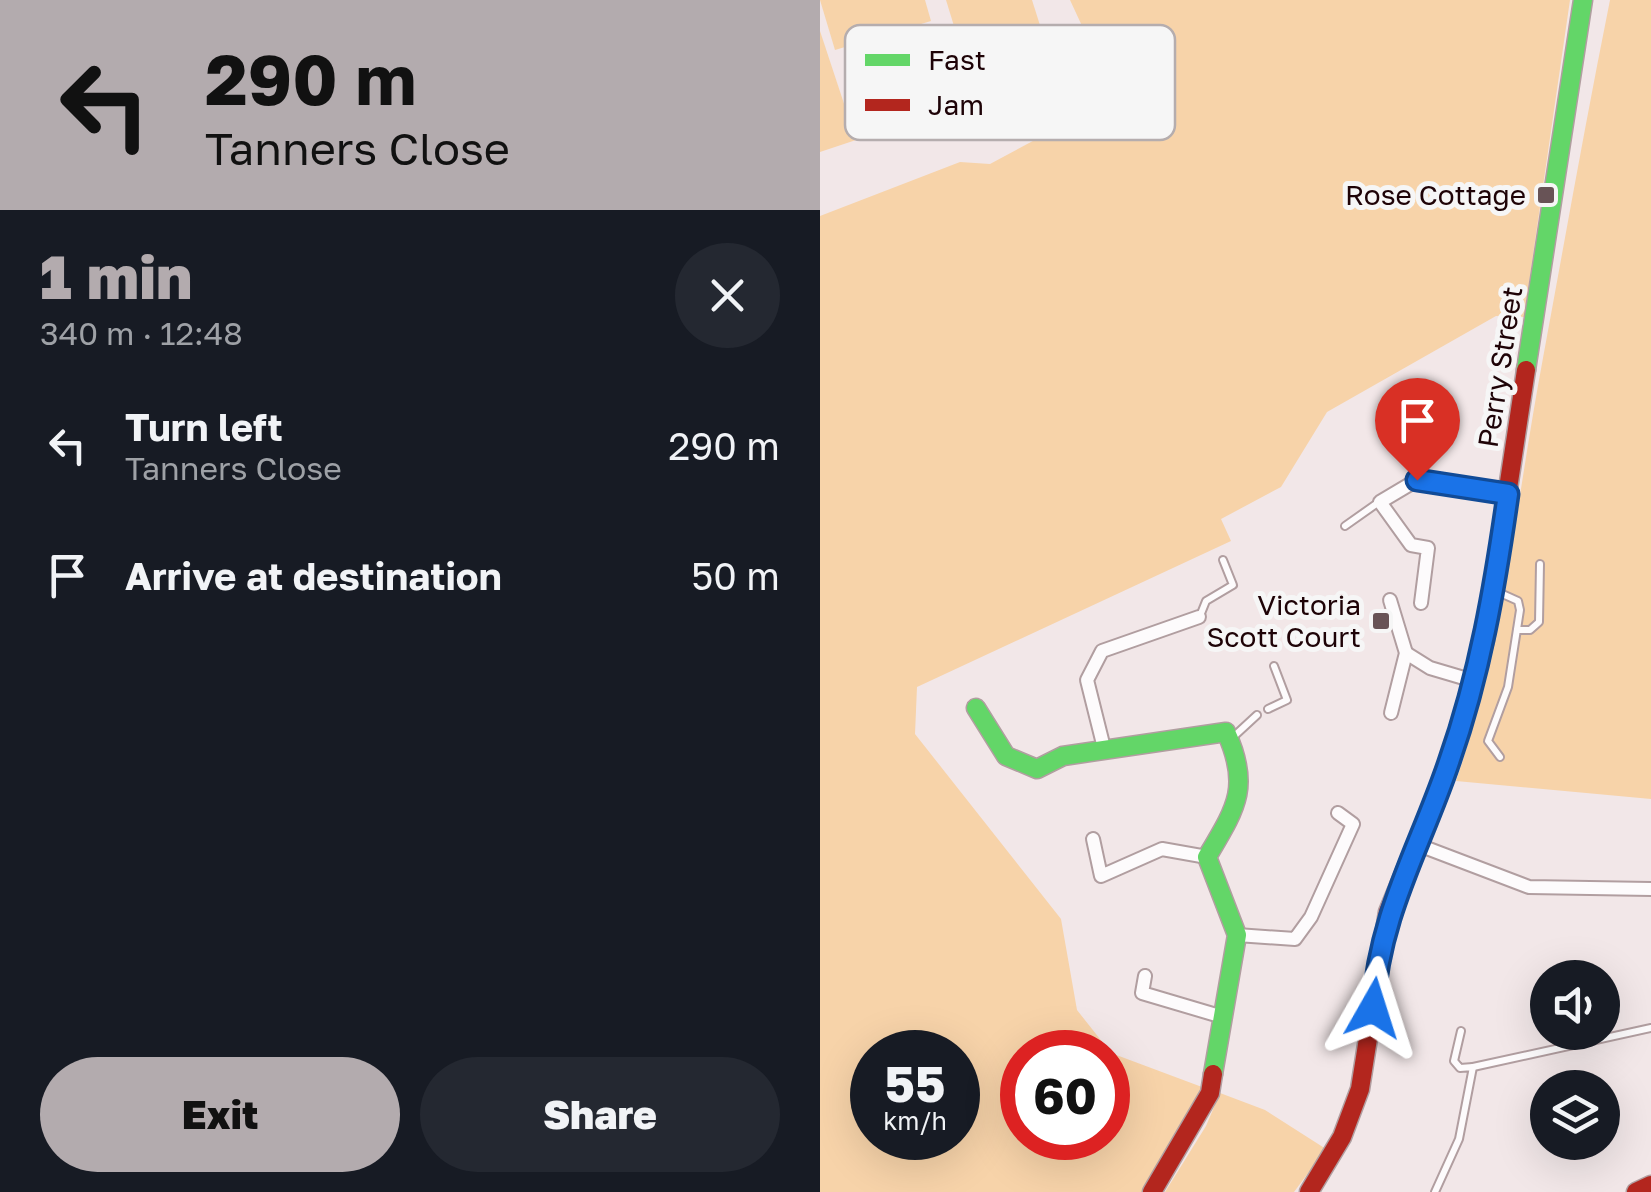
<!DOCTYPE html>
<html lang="en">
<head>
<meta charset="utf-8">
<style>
	body { margin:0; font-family:"Golos Text",sans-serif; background:#242831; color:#f1f3f6; height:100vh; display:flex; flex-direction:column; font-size:38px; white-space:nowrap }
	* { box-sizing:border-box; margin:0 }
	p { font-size:32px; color:#9ea1a6 }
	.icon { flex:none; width:55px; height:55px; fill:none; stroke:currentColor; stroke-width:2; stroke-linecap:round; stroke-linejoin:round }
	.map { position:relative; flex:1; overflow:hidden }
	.details { display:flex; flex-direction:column; background:#171b24; width:820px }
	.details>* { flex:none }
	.guide { background:#b3abae; color:#111; overflow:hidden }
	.fabs { position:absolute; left:710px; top:960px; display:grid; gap:20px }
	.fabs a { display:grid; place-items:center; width:90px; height:90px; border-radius:50%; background:#171b24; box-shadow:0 10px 40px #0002; font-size:50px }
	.speed { position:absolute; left:30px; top:1030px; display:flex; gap:20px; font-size:50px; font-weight:700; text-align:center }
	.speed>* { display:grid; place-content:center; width:130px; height:130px; border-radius:50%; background:#171b24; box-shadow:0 10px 40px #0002; line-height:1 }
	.speed small { font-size:25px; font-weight:400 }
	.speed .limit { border:15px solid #d22; background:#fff; color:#111 }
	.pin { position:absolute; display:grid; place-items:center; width:85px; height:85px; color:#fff; margin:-102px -42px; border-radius:50% 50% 50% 0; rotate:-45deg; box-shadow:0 0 10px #0007 }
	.pin .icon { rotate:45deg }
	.me { position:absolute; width:110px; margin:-55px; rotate:6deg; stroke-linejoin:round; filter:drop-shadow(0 0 8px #0008) }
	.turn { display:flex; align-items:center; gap:35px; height:210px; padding:0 40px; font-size:45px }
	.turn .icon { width:130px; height:130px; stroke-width:2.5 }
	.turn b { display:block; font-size:70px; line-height:85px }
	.round { display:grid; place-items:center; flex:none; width:105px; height:105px; border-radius:52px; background:#242831 }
	.headline { display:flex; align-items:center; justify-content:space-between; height:170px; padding:0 40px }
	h1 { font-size:60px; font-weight:800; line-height:75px; color:#b3abae }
	.cta { display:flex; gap:20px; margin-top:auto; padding:20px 40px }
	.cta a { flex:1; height:115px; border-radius:60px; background:#b3abae; color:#111; font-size:40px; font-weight:800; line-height:115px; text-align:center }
	.cta a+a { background:#242831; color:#f1f3f6 }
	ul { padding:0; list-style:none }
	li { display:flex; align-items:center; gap:30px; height:130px; padding:0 40px }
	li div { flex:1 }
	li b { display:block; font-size:38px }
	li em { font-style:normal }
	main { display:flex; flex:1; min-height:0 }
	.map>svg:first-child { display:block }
	.green { fill:#f7d3a9; fill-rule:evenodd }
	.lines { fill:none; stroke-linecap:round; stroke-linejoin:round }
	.lane-casing { stroke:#b19ea0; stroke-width:10 }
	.street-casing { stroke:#b19ea0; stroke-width:16 }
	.fast-casing { stroke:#b19ea0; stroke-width:21 }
	.jam-casing { stroke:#b19ea0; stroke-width:21 }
	.lane { stroke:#fdfbfc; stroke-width:6 }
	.street { stroke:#fdfbfc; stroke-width:12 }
	.fast { stroke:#63d668; stroke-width:18 }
	.jam { stroke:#b3261e; stroke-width:18 }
	.route-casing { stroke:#114b97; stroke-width:25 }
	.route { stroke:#1a73e8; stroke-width:18 }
	.poi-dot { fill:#685356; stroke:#f6f6f6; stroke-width:4 }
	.labels { text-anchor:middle; stroke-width:10; stroke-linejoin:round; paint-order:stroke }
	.poi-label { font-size:28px; fill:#1e0307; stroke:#f6f6f6; text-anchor:end }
	.street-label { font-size:28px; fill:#1e0307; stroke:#f6f6f6 }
	.key { fill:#f6f6f6; stroke:#b5adae; stroke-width:2.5 }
	.key-label { font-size:28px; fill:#1e0307 }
</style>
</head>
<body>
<main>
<section class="details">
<div class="guide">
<div class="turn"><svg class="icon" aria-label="left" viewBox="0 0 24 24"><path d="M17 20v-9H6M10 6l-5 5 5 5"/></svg><div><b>290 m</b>Tanners Close</div></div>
</div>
<div class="headline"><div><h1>1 min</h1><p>340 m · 12:48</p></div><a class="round"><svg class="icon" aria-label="close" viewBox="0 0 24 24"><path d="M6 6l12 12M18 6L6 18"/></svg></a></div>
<ul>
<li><svg class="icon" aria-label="left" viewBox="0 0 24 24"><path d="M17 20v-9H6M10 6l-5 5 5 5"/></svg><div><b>Turn left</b><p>Tanners Close</p></div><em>290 m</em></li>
<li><svg class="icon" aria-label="arrive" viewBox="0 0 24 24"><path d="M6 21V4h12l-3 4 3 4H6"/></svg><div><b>Arrive at destination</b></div><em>50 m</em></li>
</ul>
<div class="cta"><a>Exit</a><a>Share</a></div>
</section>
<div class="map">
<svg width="831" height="1192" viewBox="0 0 831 1192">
	<rect width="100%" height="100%" fill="#f2e7e8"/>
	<!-- green -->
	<g class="green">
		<polygon points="0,0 105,0 111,21 15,50"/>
		<polygon points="126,0 212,0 237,79 158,104"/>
		<path d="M250,0h500l-46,317 -28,-1 -169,96 -46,75 -60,32 10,22 -314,146 -2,47 146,185 16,91 34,43 91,34 -57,105h-325v-976l140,-54 30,2 125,-67zM52,1052h86v86h-86zM202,1052h86v86h-86z"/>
		<path d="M790,0h41v799l-195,-18c48,-140 60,-279 87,-423 22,-119 43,-239 67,-358z"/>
		<polygon points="0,31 36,140 0,152"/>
		<polygon points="120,43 142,109 47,141 25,74"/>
		<polygon points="400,1093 445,1110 506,1149 474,1192 345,1192 386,1126"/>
	</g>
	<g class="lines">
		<defs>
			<g id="lane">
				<polyline points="525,526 559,502"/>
				<polyline points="678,592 698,601 700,610 688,687 668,741 680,757"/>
				<polyline points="380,616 386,601 413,585 403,560"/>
				<polyline points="697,630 710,630 719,622 720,564"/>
				<polyline points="448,709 467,700 454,666"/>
				<polyline points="411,739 437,715"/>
				<polyline points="653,1067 831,1028"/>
				<polyline points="615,1192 639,1139 653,1067 640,1068 634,1061 641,1031"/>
			</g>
			<g id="street">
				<polyline points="570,600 586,653 571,713"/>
				<polyline points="601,603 608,548 591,545 560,502 597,480 687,494"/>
				<polyline points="586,653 610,668 654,681"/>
				<polyline points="284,748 267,680 282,651 379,617"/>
				<polyline points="273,839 281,876 342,849 387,857"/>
				<polyline points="596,844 709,887 831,889"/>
				<polyline points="417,935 475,939 491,917 533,824 518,813"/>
				<polyline points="325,976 322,993 403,1017"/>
			</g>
			<g id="fast">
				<polyline points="706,370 763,0"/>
				<path d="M156,708l30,48 31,13 26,-13 163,-24c25,55 10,76 -19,125l30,78 -24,139"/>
			</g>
			<g id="jam">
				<polyline points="332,1192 390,1093 393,1074"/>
				<polyline points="489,1192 522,1137 540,1089 568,912 628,767 665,640 706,370"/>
				<polyline points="816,1192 831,1185"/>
			</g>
		</defs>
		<!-- lane casing -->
		<use href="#lane" class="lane-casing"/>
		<!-- street casing -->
		<use href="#street" class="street-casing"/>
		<!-- fast casing -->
		<use href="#fast" class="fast-casing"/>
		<!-- jam casing -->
		<use href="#jam" class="jam-casing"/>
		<!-- lane -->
		<use href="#lane" class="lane"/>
		<!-- street -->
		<use href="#street" class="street"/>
		<!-- fast -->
		<use href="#fast" class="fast"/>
		<!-- jam -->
		<use href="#jam" class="jam"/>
	</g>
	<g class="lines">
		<defs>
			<path id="route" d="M553,1008c6,-94 47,-160 76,-246 31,-88 46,-176 59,-268l-91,-14"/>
		</defs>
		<!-- route casing -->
		<use href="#route" class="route-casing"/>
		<!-- route -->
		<use href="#route" class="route"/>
	</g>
	<!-- markers -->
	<g class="poi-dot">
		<rect x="716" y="185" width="20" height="20" rx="5"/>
		<rect x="551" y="611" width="20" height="20" rx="5"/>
	</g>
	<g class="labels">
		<!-- poi labels -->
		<g class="poi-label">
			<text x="706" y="205">Rose Cottage</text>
			<text x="541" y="615">Victoria<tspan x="541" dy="32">Scott Court</tspan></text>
		</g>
		<!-- street labels -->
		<g class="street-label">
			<text transform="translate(680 367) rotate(-81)" y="10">Perry Street</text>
		</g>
	</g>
	<!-- legend -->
	<rect x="25" y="25" width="330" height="115" rx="15" class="key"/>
	<rect x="45" y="54" width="45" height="12" fill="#63d668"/>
	<rect x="45" y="99" width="45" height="12" fill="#b3261e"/>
	<g class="key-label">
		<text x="108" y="70">Fast</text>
		<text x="108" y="115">Jam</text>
	</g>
</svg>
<div class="fabs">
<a><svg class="icon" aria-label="sound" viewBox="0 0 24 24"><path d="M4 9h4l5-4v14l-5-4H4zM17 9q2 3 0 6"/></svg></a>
<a><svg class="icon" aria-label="layers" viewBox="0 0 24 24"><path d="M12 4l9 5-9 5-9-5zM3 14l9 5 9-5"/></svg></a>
</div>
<div class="speed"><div>55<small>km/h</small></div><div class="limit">60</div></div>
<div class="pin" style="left:597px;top:480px;background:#d93025"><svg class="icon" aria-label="arrive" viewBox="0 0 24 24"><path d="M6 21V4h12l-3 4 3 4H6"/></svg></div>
<svg class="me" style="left:553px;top:1008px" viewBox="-20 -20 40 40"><path d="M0-17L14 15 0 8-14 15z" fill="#1a73e8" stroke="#fff" stroke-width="4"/></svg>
</div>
</main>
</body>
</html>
